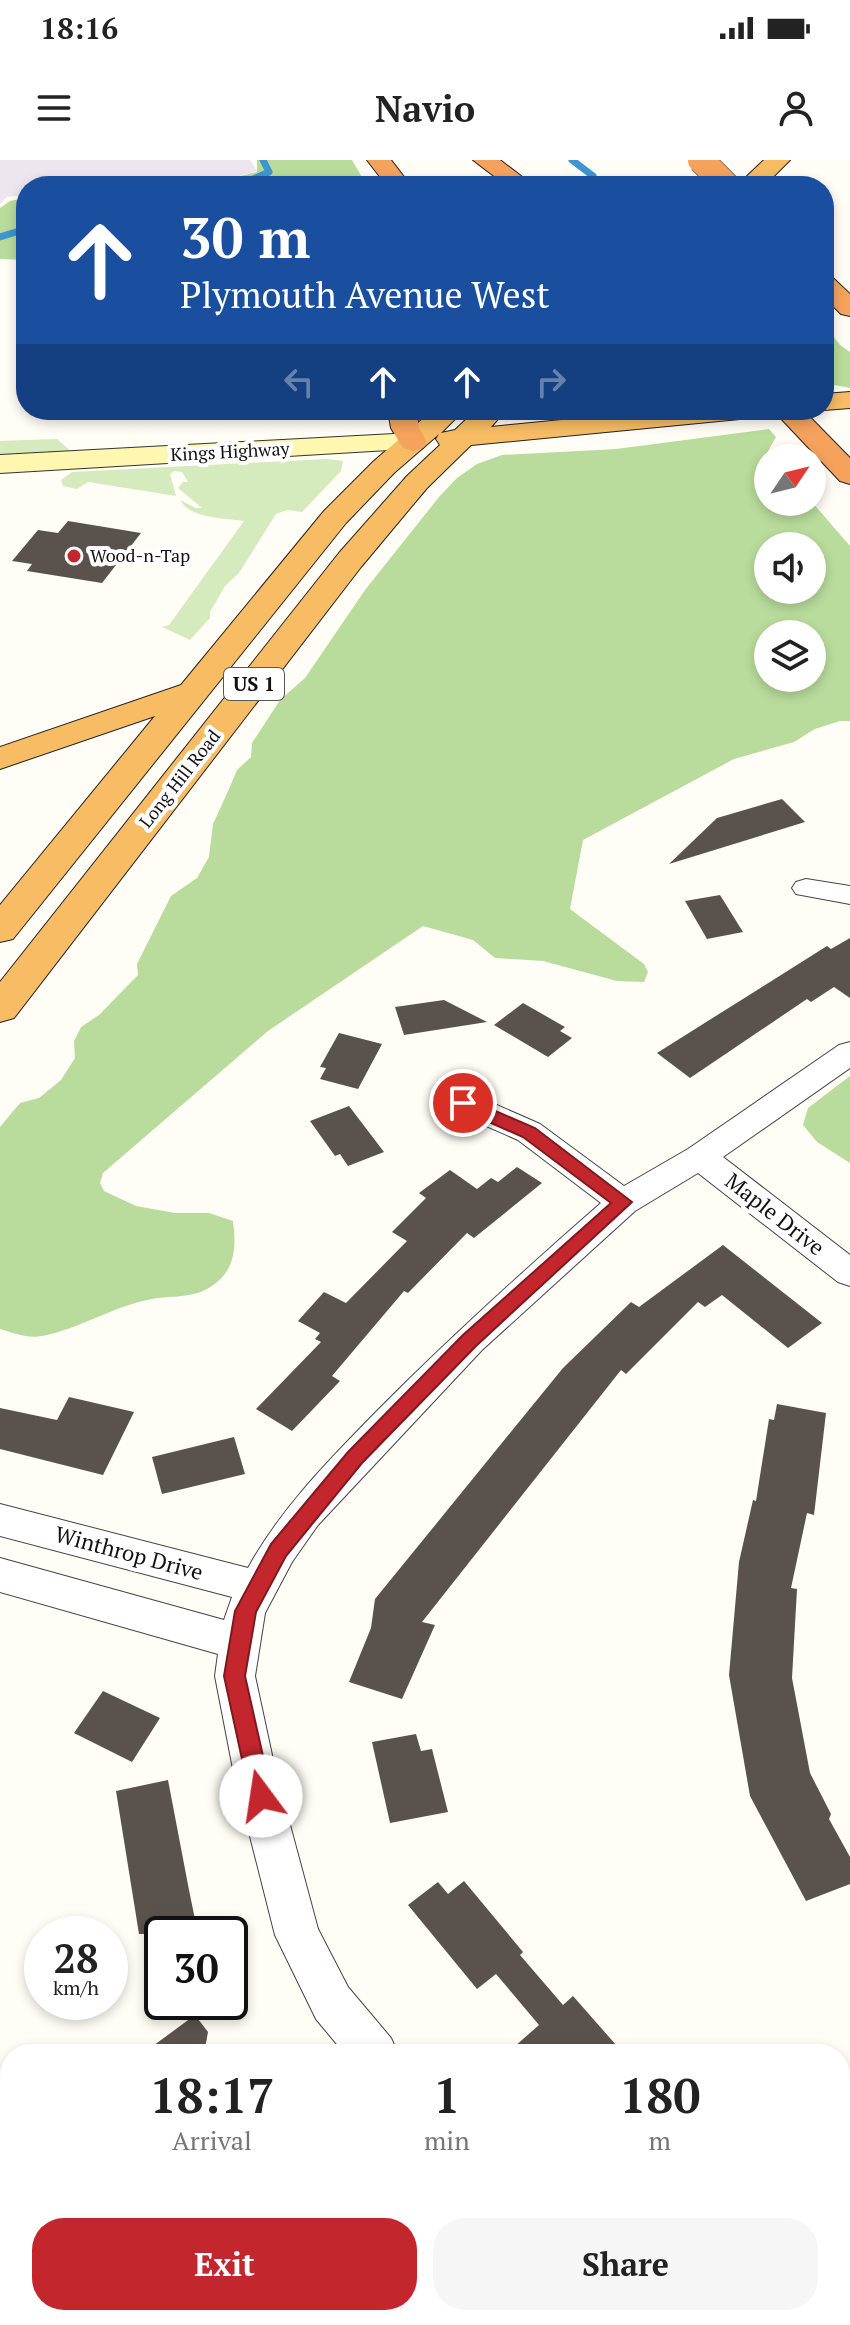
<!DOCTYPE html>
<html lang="en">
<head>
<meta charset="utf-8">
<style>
	body { margin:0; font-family:"PT Serif",serif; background:#f6f6f6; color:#222; height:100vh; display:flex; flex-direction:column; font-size:30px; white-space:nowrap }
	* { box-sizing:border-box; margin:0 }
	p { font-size:26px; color:#767676 }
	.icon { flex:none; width:44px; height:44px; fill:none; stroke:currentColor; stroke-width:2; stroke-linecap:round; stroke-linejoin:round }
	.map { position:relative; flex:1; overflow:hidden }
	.details { position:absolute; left:0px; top:1884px; width:850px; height:282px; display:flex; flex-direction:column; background:#fff; border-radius:32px 32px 0 0; box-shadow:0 4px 12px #0003 }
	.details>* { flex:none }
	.top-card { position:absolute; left:16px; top:16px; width:818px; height:244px; border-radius:32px; box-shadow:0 4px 12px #0003; background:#1a4fa0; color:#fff; overflow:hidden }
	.needle { width:52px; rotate:55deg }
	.fabs { position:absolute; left:754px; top:284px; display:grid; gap:16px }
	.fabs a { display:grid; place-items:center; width:72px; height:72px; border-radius:50%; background:#fff; box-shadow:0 4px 12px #0003; font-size:40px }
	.speed { position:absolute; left:24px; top:1756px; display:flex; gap:16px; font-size:40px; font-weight:700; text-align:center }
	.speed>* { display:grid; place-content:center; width:104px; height:104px; border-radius:50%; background:#fff; box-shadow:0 4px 12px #0003; line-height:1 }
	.speed small { font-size:20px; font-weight:400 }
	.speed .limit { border:4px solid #111; border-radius:12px; background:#fff; color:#111 }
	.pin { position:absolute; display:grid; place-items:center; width:68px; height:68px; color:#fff; margin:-34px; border:4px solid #fff; border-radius:50%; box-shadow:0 2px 8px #0007 }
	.me { position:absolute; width:88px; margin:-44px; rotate:346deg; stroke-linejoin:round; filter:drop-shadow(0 0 6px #0008) }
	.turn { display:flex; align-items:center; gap:28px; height:168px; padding:0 32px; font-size:36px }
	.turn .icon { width:104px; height:104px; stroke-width:2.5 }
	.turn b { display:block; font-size:56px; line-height:68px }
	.lanes { display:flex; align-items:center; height:76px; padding:0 32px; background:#0003; justify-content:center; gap:40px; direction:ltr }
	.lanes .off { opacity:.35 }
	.eta { display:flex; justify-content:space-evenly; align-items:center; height:136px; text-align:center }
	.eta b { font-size:48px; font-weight:800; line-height:56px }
	.primary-button { display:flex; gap:16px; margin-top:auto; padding:16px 32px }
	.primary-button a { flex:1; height:92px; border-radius:32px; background:#c4262e; color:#fff; font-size:32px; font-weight:800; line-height:92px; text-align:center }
	.primary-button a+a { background:#f6f6f6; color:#222 }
	.status { display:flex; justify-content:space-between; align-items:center; height:56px; padding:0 40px; background:#fff; direction:ltr }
	.status svg { height:22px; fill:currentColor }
	header { display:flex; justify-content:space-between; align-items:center; height:104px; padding:0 32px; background:#fff; font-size:36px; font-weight:800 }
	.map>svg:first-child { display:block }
	.industrial { fill:#eee6ef }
	.green { fill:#d5ebbd }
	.forest { fill:#b9dc9c; fill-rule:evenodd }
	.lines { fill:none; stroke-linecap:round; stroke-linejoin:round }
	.stream { stroke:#3f96cf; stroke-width:7 }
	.building { fill:#5a524d }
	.minor-casing { stroke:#444; stroke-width:2 }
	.secondary-casing { stroke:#333; stroke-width:2 }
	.trunk-casing { stroke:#222; stroke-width:2 }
	.motorway-casing { stroke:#222; stroke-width:2 }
	.minor { fill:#fff; fill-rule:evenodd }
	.secondary { fill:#fff6b0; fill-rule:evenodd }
	.trunk { fill:#f7bc64; fill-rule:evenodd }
	.motorway { fill:#f5a25d; fill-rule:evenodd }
	.motorway-bridge-casing { stroke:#222; stroke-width:27; stroke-linecap:butt }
	.motorway-bridge { stroke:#f5a25d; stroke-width:26 }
	.route { fill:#c4262e; stroke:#7f191e; stroke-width:2 }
	.poi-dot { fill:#c4262e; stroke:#fff; stroke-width:3 }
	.labels { text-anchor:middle; stroke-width:8; stroke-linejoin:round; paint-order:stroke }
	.far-street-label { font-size:18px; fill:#111; stroke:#fff }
	.far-poi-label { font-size:18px; fill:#111; stroke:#fff; text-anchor:start }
	.shield { fill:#fff; stroke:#585858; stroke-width:2 }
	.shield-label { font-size:20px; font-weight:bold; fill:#111 }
	.street-label { font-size:22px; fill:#111; stroke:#fff }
</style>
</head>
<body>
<div class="status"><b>18:16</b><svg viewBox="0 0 49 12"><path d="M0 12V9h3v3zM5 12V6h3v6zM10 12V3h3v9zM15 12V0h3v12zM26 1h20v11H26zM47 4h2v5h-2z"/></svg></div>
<header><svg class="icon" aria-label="menu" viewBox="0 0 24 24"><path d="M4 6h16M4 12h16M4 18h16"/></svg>Navio<svg class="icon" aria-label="person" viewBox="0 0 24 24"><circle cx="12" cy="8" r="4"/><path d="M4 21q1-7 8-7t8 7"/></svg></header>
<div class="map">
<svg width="850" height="2165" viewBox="0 0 850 2165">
	<rect width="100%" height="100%" fill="#fffdf5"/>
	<!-- industrial -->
	<polygon class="industrial" points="0,0 250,0 257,11 220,21 161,26 26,26 26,35 7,37 0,44"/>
	<!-- green -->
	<g class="green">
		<polygon points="57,279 72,292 0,295 0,281"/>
		<path d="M327,299l16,2 -2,10 -39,41 -15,-2 -11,4 -37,59 -14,13 -15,26v6l-20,22 -28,-13 7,-2 75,-104c-20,-3 -53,-2 -64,-21l16,8h6l-24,-20 5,-6h5l-6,-10 -8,-1 -4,3 6,22 -88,-14 -11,7 -14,-3 -2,-6 11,-8z"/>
	</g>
	<!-- forest -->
	<g class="forest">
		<polygon points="257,0 352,0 367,26 108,26 220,21 257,12"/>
		<polygon points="26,38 26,100 0,99 0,48 10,41"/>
		<polygon points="824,165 840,185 850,192 850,228 824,223"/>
		<path d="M769,269l7,8 -9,16 5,5h-4v44h44l38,44v175h-10l-25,8 -21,13 -60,17 -151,81 -13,69 74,55 4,8 -4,10 -27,-1 -74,-20 -48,-3 -22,-18 -50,-14 -155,105 -165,142 -3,10 4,8 32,15 39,7h34l24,8c3,24 3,46 -17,62 -19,16 -41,12 -64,16 -39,7 -72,30 -110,37 -13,3 -29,-3 -42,-7v-202l20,-24 19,-5 22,-18 14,-22 -1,-17 7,-14 18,-12 39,-40 -1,-11 34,-68 26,-18 12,-21 4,-33 16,-35 8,-19 14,-13 1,-14 28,-43 25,-22 60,-88 74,-93 18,-19 20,-14 25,-9 114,-6zM768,386h44v44h-44zM768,474h44v44h-44z"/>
		<polygon points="850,916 850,1003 817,982 803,965 808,948"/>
		<polygon points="0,1994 10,2008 10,2156 118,2156 125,2165 0,2165"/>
	</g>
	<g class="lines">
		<!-- stream -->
		<g class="stream">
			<polyline points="572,0 593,16"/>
			<polyline points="238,26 269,12 263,0"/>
			<polyline points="0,77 26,69"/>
		</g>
	</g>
	<!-- building -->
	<g class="building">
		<polygon points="68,361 141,373 102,423 27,411 32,404 12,401 38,370 58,373"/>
		<polygon points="782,639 805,662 669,704 717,658"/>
		<polygon points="720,735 743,772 707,779 685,741"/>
		<polygon points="850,778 850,838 834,827 811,842 807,839 690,918 657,893 827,786 831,789"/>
		<polygon points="444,840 487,862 404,875 395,847"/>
		<polygon points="523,843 565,867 560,871 572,878 548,897 494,865"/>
		<polygon points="339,873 382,884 358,929 320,919 326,908 320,907"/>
		<polygon points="349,946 384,992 348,1006 340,994 335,996 310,961"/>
		<polygon points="517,1007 542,1023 474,1078 467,1073 408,1133 404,1131 332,1216 340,1221 292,1271 256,1249 321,1182 315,1179 320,1173 298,1161 324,1132 346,1143 407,1081 392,1072 426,1038 419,1033 450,1010 477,1029 491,1018 498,1022"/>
		<polygon points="723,1085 822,1163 788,1188 722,1135 705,1147 698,1142 626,1214 621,1210 422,1462 435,1465 402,1539 349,1522 371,1468 375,1439 563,1208 631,1142 639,1147"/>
		<polygon points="69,1237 134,1252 103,1315 0,1289 0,1248 57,1260"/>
		<polygon points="777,1244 826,1253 814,1355 807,1353 791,1428 797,1429 792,1518 810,1613 831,1654 829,1659 850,1697 850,1724 806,1741 750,1636 729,1515 739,1402 753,1340 756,1341 769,1259 774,1260"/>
		<polygon points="234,1277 245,1314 162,1334 152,1297"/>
		<polygon points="103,1531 160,1558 132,1602 74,1573"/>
		<polygon points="416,1574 421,1591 432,1589 448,1652 390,1663 372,1582"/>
		<polygon points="168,1620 189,1730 198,1774 139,1774 116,1631"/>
		<polygon points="464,1721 523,1792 520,1795 563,1845 573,1836 624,1894 506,1894 539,1865 496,1814 477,1829 408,1745 438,1722 448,1734"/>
		<polygon points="195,1855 208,1872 204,1894 142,1894"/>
	</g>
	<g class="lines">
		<defs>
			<g id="minor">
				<polygon points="806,719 850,726 850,744 796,734 792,728 796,722"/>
				<path d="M850,882v26l-127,89 127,98v31l-12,-4 -140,-109 -63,38 -153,139 -164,175 -26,37 -27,51 -10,63 20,93 43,160 30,58 43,51 7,16h-53l-29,-35 -41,-84 -42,-166 -18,-93 3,-22 -218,-62v-34l224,62 8,-23 -232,-61v-32l248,64c32,-58 78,-105 124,-152 74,-75 149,-143 229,-213l-83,-63 -66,-29 -5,-8 5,-8 11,-3 11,3 66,29 84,62 64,-37 151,-104z"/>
				<polygon points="574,2156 628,2156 632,2165 578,2165"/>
			</g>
			<polygon id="secondary" points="413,273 423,276 427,282 423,288 0,313 0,295"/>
			<g id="trunk">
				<polygon points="764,0 790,0 764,26 742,26 744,19"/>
				<polygon points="850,232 850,248 824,250 823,250 824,234"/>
				<polygon points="433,250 464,250 441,273 455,270 476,250 506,250 491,267 663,250 764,250 760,256 750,258 471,285 427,328 361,407 14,858 0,862 0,822 339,393 407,316 440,285 436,279 439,274 394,313 346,363 13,779 0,782 0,745 155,556 0,609 0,587 181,525 324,351 374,301"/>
			</g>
			<g id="motorway">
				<polygon points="367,0 391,0 411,26 387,26"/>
				<polygon points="473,0 500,0 534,26 507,26"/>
				<polygon points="824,115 833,118 850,134 850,156 841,154 824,137"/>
				<polygon points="388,250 416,250 419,268 427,282 423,288 413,291 403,288 391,268"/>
				<polygon points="773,250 803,250 850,298 850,324 840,321"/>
			</g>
		</defs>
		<!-- minor casing -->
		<use href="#minor" class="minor-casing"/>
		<!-- secondary casing -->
		<use href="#secondary" class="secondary-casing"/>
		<!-- trunk casing -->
		<use href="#trunk" class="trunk-casing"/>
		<!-- motorway casing -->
		<use href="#motorway" class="motorway-casing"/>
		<!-- minor -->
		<use href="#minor" class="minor"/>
		<!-- secondary -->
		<use href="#secondary" class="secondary"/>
		<!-- trunk -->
		<use href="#trunk" class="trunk"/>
		<!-- motorway -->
		<use href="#motorway" class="motorway"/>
		<defs>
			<polyline id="motorway-bridge" points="701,0 727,26"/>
		</defs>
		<!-- motorway-bridge casing -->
		<use href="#motorway-bridge" class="motorway-bridge-casing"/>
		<!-- motorway-bridge -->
		<use href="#motorway-bridge" class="motorway-bridge"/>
	</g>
	<!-- route -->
	<polygon class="route" points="463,937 535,968 632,1042 476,1186 362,1303 286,1396 256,1452 245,1516 272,1636 269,1644 261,1647 253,1644 250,1636 224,1516 235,1451 271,1384 348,1292 463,1175 611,1043 523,977 457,948 454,943"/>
	<!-- markers -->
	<circle class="poi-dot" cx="74" cy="396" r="8"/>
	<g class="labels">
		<!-- far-street labels -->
		<g class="far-street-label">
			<text transform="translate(230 292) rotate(-3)" y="6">Kings Highway</text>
			<text transform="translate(180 619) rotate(-52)" y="6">Long Hill Road</text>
		</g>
		<!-- far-poi labels -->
		<g class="far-poi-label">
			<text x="90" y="402">Wood-n-Tap</text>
		</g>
		<!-- shield labels -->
		<rect class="shield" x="224" y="508" width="60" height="32" rx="6"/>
		<g class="shield-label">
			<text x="254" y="531">US 1</text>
		</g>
		<!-- street labels -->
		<g class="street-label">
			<text transform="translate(775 1054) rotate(38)" y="8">Maple Drive</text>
			<text transform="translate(129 1393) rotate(15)" y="8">Winthrop Drive</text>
		</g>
	</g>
</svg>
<div class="fabs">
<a><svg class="needle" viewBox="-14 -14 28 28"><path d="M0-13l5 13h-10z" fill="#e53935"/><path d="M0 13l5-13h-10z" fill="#767676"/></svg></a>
<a><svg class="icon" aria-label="sound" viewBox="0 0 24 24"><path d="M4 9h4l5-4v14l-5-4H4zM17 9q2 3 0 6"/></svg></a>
<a><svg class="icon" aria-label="layers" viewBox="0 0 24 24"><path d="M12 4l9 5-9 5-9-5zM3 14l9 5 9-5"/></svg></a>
</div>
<div class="speed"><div>28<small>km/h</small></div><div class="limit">30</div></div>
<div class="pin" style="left:463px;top:943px;background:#d93025"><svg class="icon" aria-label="arrive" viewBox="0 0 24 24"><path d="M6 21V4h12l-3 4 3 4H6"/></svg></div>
<svg class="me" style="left:261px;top:1636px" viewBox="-20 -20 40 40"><circle r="19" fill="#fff"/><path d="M0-13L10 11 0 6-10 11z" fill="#c4262e"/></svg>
<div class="top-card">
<div class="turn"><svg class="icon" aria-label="ahead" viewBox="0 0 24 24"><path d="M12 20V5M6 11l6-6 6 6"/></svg><div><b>30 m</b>Plymouth Avenue West</div></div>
<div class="lanes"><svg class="icon off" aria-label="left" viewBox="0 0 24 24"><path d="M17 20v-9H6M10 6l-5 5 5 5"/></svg><svg class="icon" aria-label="ahead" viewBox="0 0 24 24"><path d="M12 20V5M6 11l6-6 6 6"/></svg><svg class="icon" aria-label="ahead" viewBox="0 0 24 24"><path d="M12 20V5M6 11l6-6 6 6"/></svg><svg class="icon off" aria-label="right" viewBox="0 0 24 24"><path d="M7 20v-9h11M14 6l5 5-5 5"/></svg></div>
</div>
<section class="details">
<div class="eta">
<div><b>18:17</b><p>Arrival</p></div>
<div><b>1</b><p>min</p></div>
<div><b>180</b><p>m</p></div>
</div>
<div class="primary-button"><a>Exit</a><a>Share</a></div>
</section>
</div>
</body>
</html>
